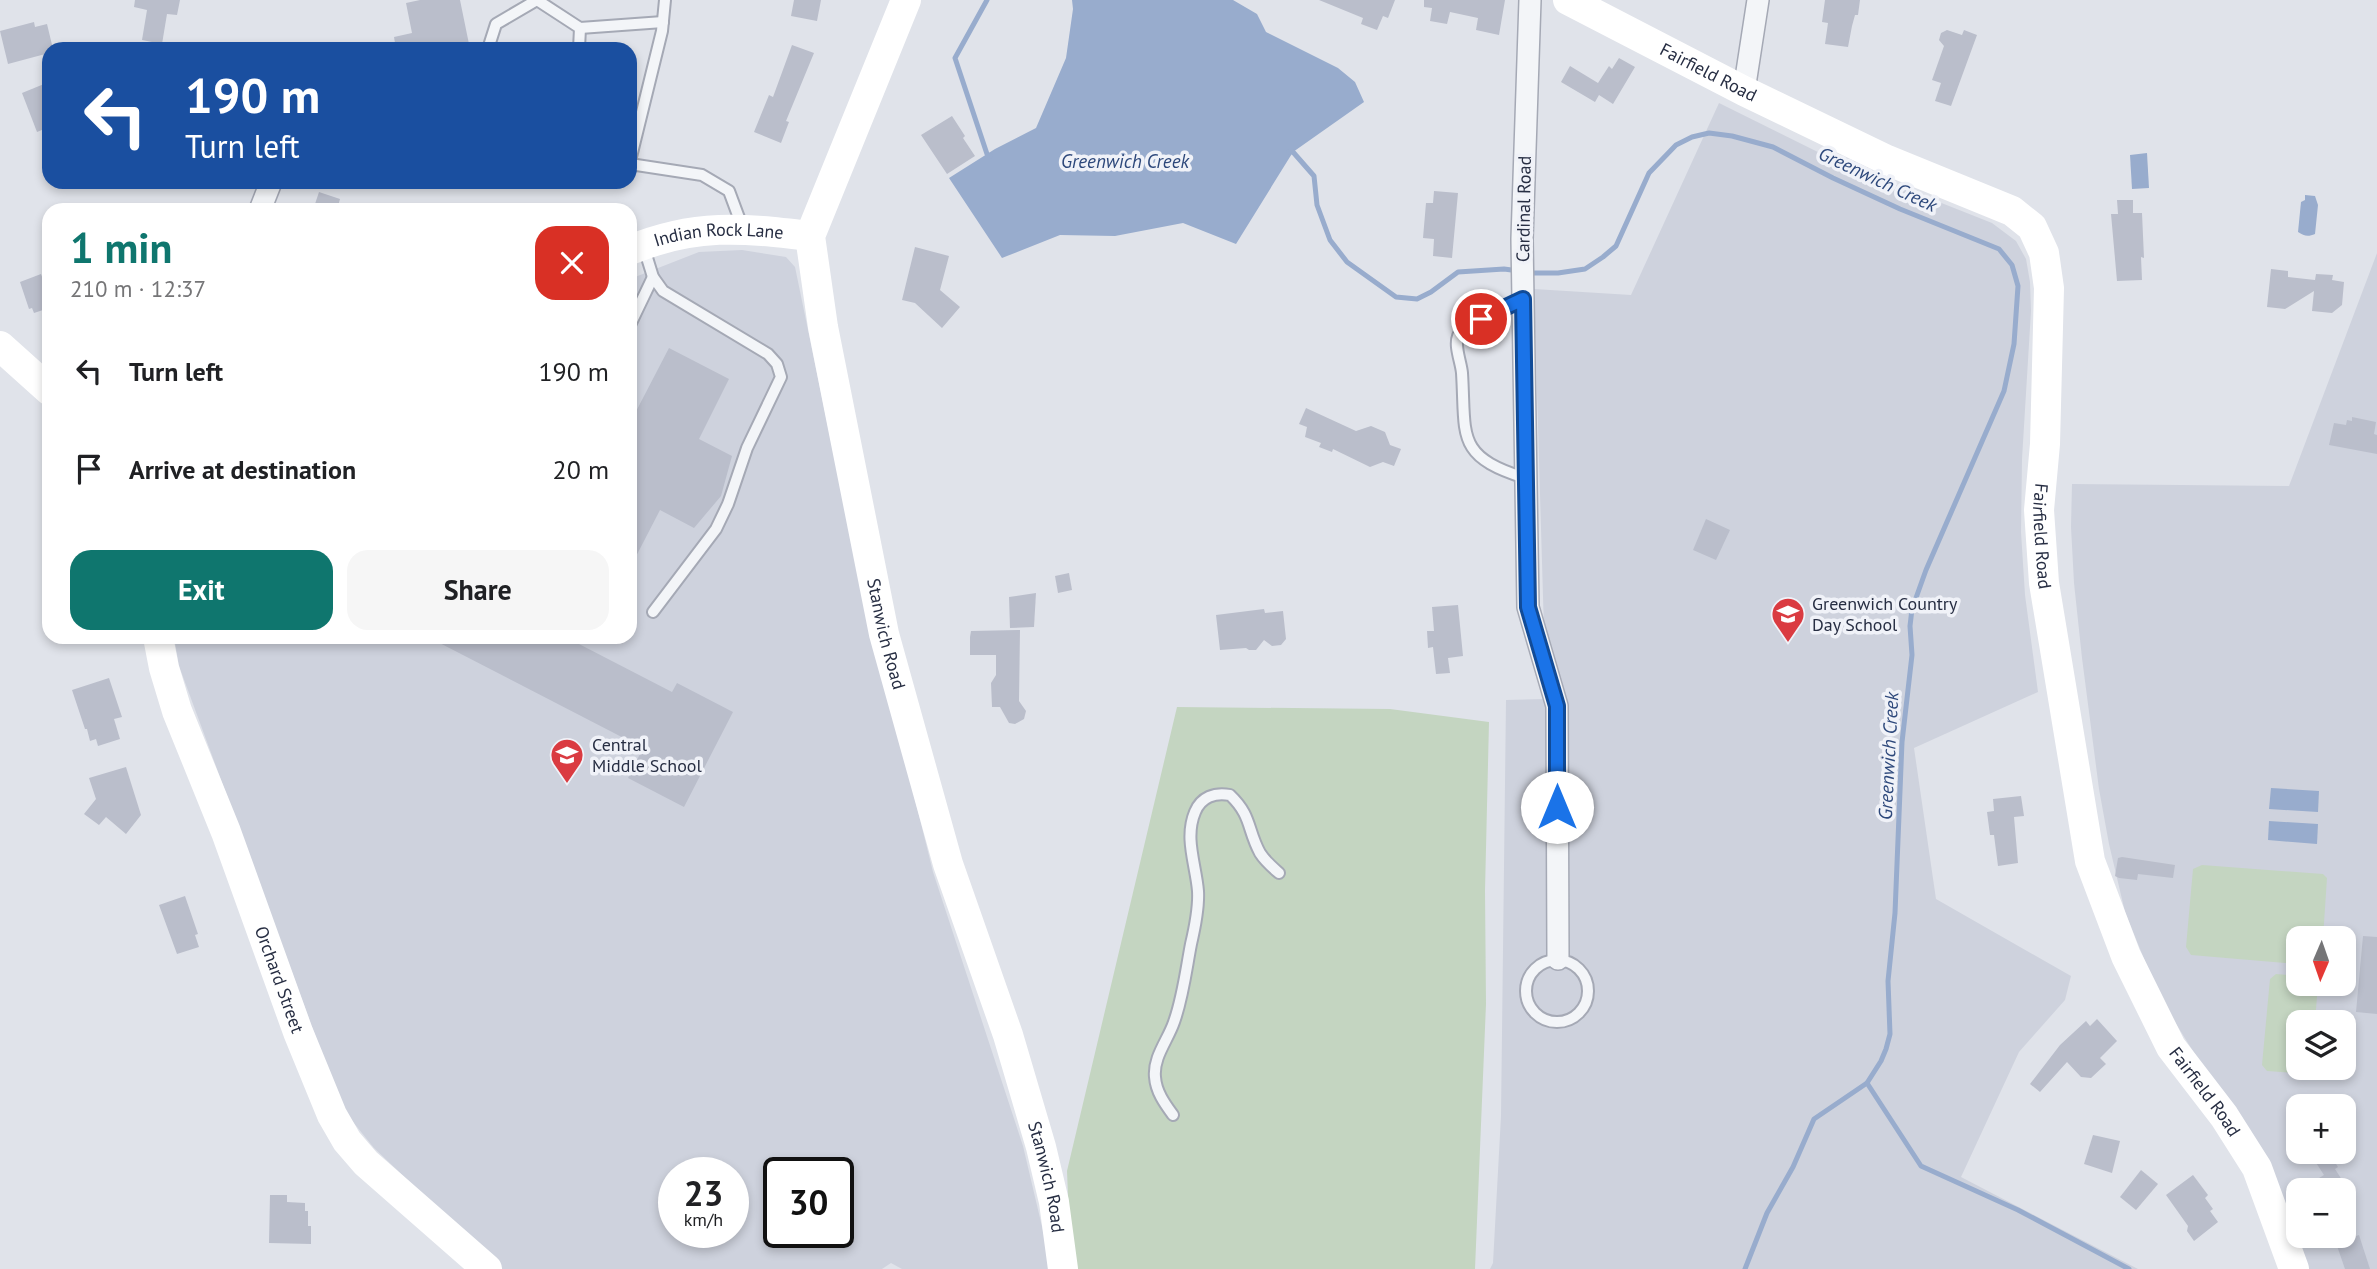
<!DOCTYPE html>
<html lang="en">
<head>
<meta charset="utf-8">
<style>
	body { margin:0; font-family:"PT Sans",sans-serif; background:#f6f6f6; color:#202124; height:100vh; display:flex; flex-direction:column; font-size:26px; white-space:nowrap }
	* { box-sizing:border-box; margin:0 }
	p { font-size:23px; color:#757577 }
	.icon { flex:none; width:38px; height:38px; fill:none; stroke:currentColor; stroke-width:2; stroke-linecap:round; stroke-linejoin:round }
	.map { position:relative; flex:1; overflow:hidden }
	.panel { position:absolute; left:42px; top:203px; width:595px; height:441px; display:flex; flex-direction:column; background:#fff; border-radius:21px; box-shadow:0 4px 10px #0003 }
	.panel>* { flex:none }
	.banner { position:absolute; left:42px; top:42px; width:595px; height:147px; border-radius:21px; box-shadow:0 4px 10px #0003; background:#1a4fa0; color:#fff; overflow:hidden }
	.needle { width:46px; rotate:182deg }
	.tools { position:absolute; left:2286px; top:926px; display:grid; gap:14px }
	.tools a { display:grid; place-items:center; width:70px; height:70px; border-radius:14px; background:#fff; box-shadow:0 4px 10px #0003; font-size:35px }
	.speed { position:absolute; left:658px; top:1157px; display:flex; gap:14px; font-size:35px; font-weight:700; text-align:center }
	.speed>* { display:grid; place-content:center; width:91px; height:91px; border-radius:50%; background:#fff; box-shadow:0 4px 10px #0003; line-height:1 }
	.speed small { font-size:18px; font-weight:400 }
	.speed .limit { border:4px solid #111; border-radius:10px; background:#fff; color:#111 }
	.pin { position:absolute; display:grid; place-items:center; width:60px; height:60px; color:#fff; margin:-30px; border:4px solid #fff; border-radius:50%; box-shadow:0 2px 7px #0007 }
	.me { position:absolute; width:77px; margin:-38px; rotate:0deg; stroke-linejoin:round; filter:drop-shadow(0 0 5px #0008) }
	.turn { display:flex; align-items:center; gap:24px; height:147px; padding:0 28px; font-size:32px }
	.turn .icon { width:91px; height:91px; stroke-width:2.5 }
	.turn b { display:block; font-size:49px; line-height:60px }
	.round { display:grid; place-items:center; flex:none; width:74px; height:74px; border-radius:21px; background:#f6f6f6 }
	.headline { display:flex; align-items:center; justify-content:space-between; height:119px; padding:0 28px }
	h1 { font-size:42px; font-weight:700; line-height:52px; color:#0f766e }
	.button { display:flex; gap:14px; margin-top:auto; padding:14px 28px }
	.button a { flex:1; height:80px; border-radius:21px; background:#0f766e; color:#fff; font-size:28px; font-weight:700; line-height:80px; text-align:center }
	.button a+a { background:#f6f6f6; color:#202124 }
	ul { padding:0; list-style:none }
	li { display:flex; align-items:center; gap:21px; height:98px; padding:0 28px }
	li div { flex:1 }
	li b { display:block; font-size:26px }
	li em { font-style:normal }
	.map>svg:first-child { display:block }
	.built { fill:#ced2dd; fill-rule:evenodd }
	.green { fill:#c4d5c1 }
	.water { fill:#98accd }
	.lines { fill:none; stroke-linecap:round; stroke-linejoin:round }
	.stream { stroke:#98accd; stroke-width:5 }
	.building { fill:#babecb }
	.lane-casing { stroke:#a5a9b5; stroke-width:14 }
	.street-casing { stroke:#a5a9b5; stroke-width:24 }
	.lane { stroke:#f3f5f8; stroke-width:10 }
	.street { stroke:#f3f5f8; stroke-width:21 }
	.secondary { stroke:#fff; stroke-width:30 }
	.route-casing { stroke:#114b97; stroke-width:18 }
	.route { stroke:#1a73e8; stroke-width:12 }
	.labels { text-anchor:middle; stroke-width:7; stroke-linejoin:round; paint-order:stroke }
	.street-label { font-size:18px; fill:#272e43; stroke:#f0f2f8 }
	.poi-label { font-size:18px; fill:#272e43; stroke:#f0f2f8; text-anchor:start }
	.water-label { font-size:19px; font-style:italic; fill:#2d487b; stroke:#f0f2f8 }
</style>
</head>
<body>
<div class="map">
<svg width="2377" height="1269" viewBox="0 0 2377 1269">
	<rect width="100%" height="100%" fill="#e0e3ea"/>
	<!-- built -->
	<g class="built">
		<polygon points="1719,103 1838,162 1992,223 2016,241 2026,259 2030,282 2031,311 2022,459 2021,532 2025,595 2038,692 1914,748 1936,899 2071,976 2065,1000 2019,1052 1961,1177 2138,1269 1490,1269 1493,1263 1501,1116 1506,700 1546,699 1534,289 1631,295"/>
		<path d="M742,250l44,7 9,10 59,286 79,319 90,274 29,123h-150l-11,-6 -9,6h-381l-127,-121 -25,-31 -18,-39 -152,-412 -5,-29h456v-358l69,-27zM674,1172h59v60h-59zM779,1172h59v60h-59z"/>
		<path d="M2377,253v1016h-68l-11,-33h45v-46h-45v45l-28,-69 -69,-102 -41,-66 -35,-86 -16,-68 -10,-55 -17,-131 -8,-75 -3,-56 1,-43 217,2zM2298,938h45v46h-45zM2298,1022h45v46h-45zM2298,1106h45v46h-45z"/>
	</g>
	<!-- green -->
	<g class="green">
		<polygon points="1177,707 1390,709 1489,722 1485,891 1486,1004 1475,1269 1071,1269 1067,1171"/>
		<polygon points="2202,865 2323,874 2327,878 2323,938 2298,938 2298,964 2191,955 2186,947 2193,869"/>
		<polygon points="2276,974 2298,976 2298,984 2318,984 2315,1022 2298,1022 2298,1068 2311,1068 2306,1074 2267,1071 2262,1065 2270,979"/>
	</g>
	<!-- water -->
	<g class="water">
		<polygon points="1072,0 1233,0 1257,14 1266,32 1338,68 1355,82 1364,102 1293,152 1236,244 1183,223 1115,236 1060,235 1002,258 949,178 995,149 1036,128 1066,58 1073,9"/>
		<polygon points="2147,153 2149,188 2132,189 2130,155"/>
		<path d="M2305,195l10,1 3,9 -3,29c-7,3 -11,2 -17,-2l3,-30 4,-2z"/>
		<polygon points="2271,788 2319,791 2318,812 2269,809"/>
		<polygon points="2269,821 2318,824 2317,844 2268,840"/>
	</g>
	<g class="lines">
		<!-- stream -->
		<g class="stream">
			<polyline points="987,0 955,58 987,154 990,156"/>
			<polyline points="1289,152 1293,152 1314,176 1317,205 1330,240 1347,262 1396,297 1417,299 1431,292 1458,272 1504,269 1519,271"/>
			<polyline points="1529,273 1558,273 1585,269 1603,257 1616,246 1649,173 1676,145 1692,137 1709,133 1732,136 1773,147 1833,178 1900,209 1999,249 2012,265 2018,286 2014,344 2004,391 1926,570 1912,609 1910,626 1912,655 1902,742 1895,913 1888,981 1890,1034 1886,1049 1881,1061 1867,1083 1814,1119 1793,1167 1767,1213 1745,1269"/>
			<polyline points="1867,1083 1921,1166 2018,1210 2129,1269"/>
		</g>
	</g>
	<!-- building -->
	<g class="building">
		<polygon points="135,0 180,0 177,15 167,14 162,44 142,40 147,10 134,7"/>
		<polygon points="420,0 460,0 470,49 396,49 394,37 412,33 406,3"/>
		<polygon points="794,0 821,0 817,21 791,16"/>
		<polygon points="1319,0 1395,0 1388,18 1383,16 1377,30 1361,24 1363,18"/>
		<polygon points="1424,0 1505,0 1499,35 1476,30 1478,18 1450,12 1447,24 1430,21 1432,8 1424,7"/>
		<polygon points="1825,0 1860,0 1858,15 1855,15 1852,26 1848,47 1825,44 1828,23 1822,22"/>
		<polygon points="34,22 35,27 47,24 53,49 49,49 49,53 8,64 0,31"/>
		<polygon points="1947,30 1962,35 1964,30 1977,35 1951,106 1935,101 1941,83 1932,80 1944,46 1939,40 1941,33"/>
		<polygon points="792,45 814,53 786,121 789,122 781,143 754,132 769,95 773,97"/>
		<polygon points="1619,58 1635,67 1613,104 1599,95 1595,102 1561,82 1570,66 1598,83 1609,66 1612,69"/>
		<polygon points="44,84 49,96 49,127 37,132 22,93"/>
		<polygon points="952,116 965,136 963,138 975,156 947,174 921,135"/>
		<polygon points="1434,191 1458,193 1452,258 1433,256 1434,239 1423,238 1426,203 1433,203"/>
		<polygon points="319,192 340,199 337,210 313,210"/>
		<polygon points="2117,200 2133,200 2133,213 2142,213 2144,258 2141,257 2142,280 2117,281 2111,214 2118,214"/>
		<polygon points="915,247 949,256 940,290 960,307 942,328 915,303 902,300"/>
		<polygon points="2271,269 2288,271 2288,277 2315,280 2316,274 2333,275 2332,280 2344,282 2342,305 2332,313 2312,311 2314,291 2285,309 2267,307"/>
		<polygon points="41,274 49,296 49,308 34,313 32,308 29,309 20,282"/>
		<polygon points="669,348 729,379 699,439 732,456 721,496 694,528 660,510 630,568 630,423"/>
		<polygon points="1306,408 1356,431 1371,426 1385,432 1390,445 1401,449 1394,466 1383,462 1370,467 1333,449 1332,452 1319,447 1321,443 1305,437 1307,427 1299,424"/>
		<polygon points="2352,417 2376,422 2374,434 2377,435 2377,454 2329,445 2334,423 2346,425 2347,420 2352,421"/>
		<polygon points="1706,519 1730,530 1716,560 1693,550"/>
		<polygon points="1069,573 1072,590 1058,593 1055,576"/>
		<polygon points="1036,593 1034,627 1010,628 1009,597"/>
		<polygon points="1458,605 1463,656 1448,658 1450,673 1436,674 1433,647 1428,648 1427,631 1434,631 1432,607"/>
		<polygon points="1264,609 1265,613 1283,611 1286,639 1281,645 1272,646 1264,640 1256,650 1249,650 1246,648 1220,650 1216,615"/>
		<polygon points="1020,630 1019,701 1026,711 1024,719 1015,724 1009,723 1000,707 992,707 991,683 996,675 996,655 970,655 970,637 971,631"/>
		<polygon points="428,637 583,637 579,644 672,692 677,683 733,712 684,807 628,778 643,748"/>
		<polygon points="109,678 122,717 114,719 120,739 98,746 96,739 90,741 87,729 85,729 72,690"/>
		<polygon points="126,767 141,815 126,834 106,817 99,825 84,814 96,799 89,778"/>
		<polygon points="2021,796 2024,816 2014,817 2018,863 1998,866 1994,835 1990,835 1987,812 1994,811 1993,799"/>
		<polygon points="2122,857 2175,865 2173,878 2138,874 2137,880 2119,878 2115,876 2118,858"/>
		<polygon points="185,896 198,934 195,935 199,947 177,954 159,905"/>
		<polygon points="2363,936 2377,937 2377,1014 2356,1012"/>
		<polygon points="2097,1019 2117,1041 2100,1058 2106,1064 2091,1078 2081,1077 2067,1062 2040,1092 2030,1084 2060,1045 2086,1021 2090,1026"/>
		<polygon points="2093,1135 2120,1141 2112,1173 2084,1164"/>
		<polygon points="2309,1152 2350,1152 2334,1161 2338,1167 2335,1169 2344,1183 2332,1190 2326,1190 2319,1178 2324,1175"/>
		<polygon points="2141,1170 2158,1184 2136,1210 2120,1197"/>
		<polygon points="2193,1175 2208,1195 2205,1198 2213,1209 2210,1211 2218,1222 2194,1241 2187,1231 2188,1226 2166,1195"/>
		<polygon points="270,1195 287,1195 287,1202 305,1203 305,1211 308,1211 308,1226 311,1226 311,1244 269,1243"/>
		<polygon points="2359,1235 2370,1269 2345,1269 2336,1243"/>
	</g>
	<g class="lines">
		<defs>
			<g id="lane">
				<polyline points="537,0 580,28 579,49"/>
				<polyline points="580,28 663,22"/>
				<polyline points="488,49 496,24 537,0"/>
				<polyline points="630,161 662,31 665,0"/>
				<polyline points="630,164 702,175 729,191 742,226"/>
				<polyline points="644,248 653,277 663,291 768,354 777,364 781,377 747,448 728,504 716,529 653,612"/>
				<path d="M1523,299c-15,7 -59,23 -65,37 -4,10 3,26 4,37 4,63 -7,83 63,105"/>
				<polyline points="630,325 653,277"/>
				<circle cx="1557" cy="991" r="31"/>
				<path d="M1173,1115c-8,-11 -17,-23 -18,-38 -2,-20 13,-37 19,-55 9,-25 12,-52 17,-78 4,-17 8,-36 7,-53 -2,-26 -14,-53 -3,-79 6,-15 20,-20 35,-17 22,21 17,34 30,58 5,8 11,13 19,20"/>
			</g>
			<g id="street">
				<polyline points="1530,0 1522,239 1528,607 1557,706 1558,959"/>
				<polyline points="1744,91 1758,0"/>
				<polyline points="260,210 271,182"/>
			</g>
		</defs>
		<!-- lane casing -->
		<use href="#lane" class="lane-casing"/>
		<!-- street casing -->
		<use href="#street" class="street-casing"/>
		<!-- lane -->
		<use href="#lane" class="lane"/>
		<!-- street -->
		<use href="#street" class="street"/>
		<!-- secondary -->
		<g class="secondary">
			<path id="s1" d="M906,0l-96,236 13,91 61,307 64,230 60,171 33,112 13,55 9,67"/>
			<path id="s2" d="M1568,0l176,91 143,69 125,51 20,16 12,26 5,35 -4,156 -6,66 5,73 46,278 36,95 45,91 53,69 33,52 37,101"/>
			<path id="s3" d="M630,250c65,-27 112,-22 180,-14"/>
			<polyline points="0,346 49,390"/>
			<path id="s4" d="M158,637l6,31 13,43 49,121 72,200 34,83 15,26 19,22 121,106"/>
		</g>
	</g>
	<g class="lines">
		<defs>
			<polyline id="route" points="1481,319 1523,299 1528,607 1557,706 1557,807"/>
		</defs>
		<!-- route casing -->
		<use href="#route" class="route-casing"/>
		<!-- route -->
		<use href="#route" class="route"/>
	</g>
	<!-- icons -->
	<defs>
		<symbol id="school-pin" viewBox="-11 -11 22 30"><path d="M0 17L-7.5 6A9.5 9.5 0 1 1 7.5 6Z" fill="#da3b41" stroke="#f0f2f8"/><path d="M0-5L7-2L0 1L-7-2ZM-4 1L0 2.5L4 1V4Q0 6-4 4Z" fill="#fff"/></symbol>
	</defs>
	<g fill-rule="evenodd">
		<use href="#school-pin" x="1769" y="595" width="38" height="52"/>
		<use href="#school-pin" x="548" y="736" width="38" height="52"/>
	</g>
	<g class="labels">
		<!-- street labels -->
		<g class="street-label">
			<text dy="6" stroke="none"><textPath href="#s2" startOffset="158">Fairfield Road</textPath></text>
			<text transform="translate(1524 209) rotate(-89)" y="6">Cardinal Road</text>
			<text dy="6" stroke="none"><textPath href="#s3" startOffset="91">Indian Rock Lane</textPath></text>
			<text dy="6" stroke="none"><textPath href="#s2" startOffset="830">Fairfield Road</textPath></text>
			<text dy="6" stroke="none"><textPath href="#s1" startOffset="660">Stanwich Road</textPath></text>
			<text dy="6" stroke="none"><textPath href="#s4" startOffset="364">Orchard Street</textPath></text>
			<text dy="6" stroke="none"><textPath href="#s2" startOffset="1418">Fairfield Road</textPath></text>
			<text dy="6" stroke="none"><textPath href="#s1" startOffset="1227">Stanwich Road</textPath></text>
		</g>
		<!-- poi labels -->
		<g class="poi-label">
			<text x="1812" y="610">Greenwich Country<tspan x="1812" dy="21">Day School</tspan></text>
			<text x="592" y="751">Central<tspan x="592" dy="21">Middle School</tspan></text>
		</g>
		<!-- water labels -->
		<g class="water-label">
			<text x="1125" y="168">Greenwich Creek</text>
			<text transform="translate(1878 179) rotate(25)" y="7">Greenwich Creek</text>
			<text transform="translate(1888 756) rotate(-87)" y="7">Greenwich Creek</text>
		</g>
	</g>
</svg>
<div class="tools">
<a><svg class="needle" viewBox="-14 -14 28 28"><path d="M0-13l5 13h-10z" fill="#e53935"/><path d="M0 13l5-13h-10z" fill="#757577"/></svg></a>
<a><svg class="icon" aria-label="layers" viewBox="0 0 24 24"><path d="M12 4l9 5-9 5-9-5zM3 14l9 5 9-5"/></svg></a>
<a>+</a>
<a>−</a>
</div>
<div class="speed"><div>23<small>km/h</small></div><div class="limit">30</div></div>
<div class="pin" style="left:1481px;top:319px;background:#d93025"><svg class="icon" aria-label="arrive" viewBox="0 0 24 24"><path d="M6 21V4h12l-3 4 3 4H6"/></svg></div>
<svg class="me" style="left:1557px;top:807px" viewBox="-20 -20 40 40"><circle r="19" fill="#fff"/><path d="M0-13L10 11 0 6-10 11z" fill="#1a73e8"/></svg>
<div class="banner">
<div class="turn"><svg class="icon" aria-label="left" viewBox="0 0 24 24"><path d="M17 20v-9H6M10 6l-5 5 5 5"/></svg><div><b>190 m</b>Turn left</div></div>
</div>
<section class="panel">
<div class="headline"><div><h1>1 min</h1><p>210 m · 12:37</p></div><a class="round" style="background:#d93025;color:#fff"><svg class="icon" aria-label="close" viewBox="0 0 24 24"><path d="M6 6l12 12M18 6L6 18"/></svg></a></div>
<ul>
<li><svg class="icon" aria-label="left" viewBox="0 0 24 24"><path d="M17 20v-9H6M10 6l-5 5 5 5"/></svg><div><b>Turn left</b></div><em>190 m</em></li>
<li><svg class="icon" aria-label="arrive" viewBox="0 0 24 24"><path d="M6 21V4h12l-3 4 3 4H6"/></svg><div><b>Arrive at destination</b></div><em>20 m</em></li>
</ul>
<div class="button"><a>Exit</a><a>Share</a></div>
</section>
</div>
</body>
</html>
